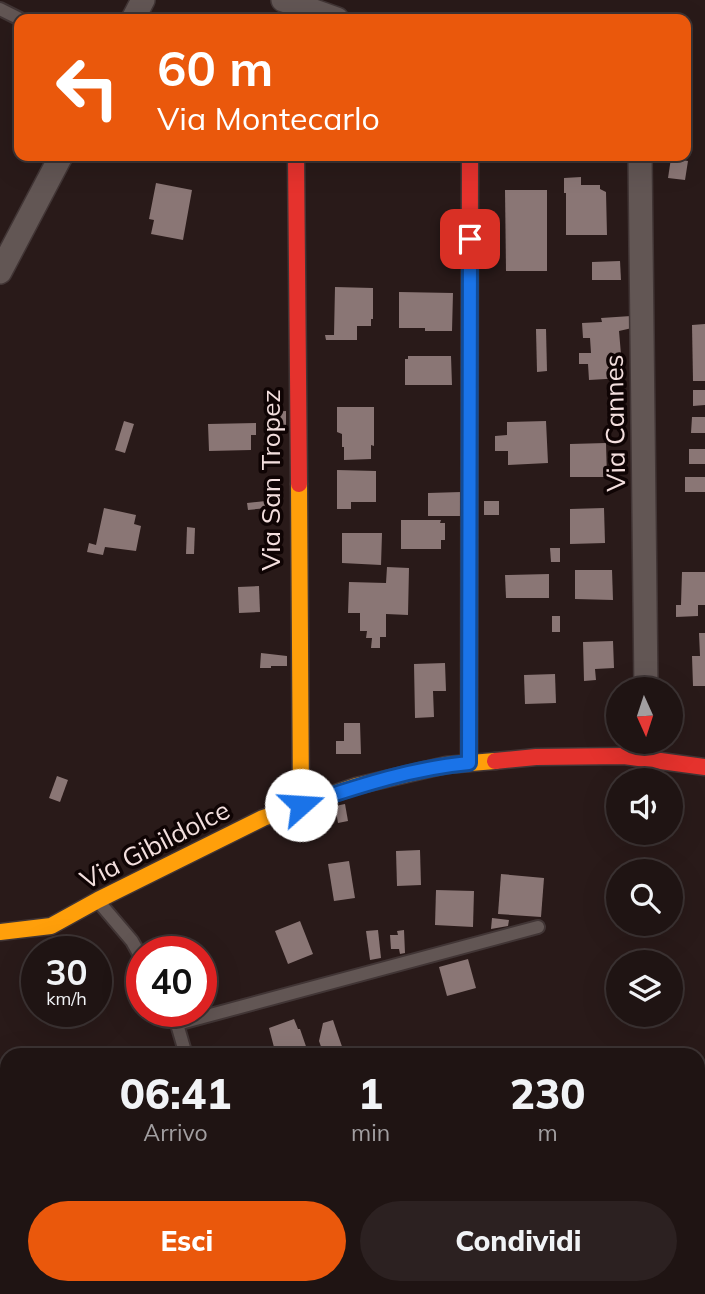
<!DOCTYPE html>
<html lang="it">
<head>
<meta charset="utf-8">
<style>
	body { margin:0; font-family:Mulish,sans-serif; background:#2c2121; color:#f1f3f6; height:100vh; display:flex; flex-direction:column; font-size:26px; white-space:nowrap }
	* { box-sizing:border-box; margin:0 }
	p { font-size:23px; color:#a19ea0 }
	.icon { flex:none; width:38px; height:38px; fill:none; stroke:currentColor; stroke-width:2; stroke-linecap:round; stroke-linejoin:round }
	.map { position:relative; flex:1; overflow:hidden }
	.side { position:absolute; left:0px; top:1048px; width:705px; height:247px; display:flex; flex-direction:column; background:#1f1413; border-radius:21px 21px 0 0; box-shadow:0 7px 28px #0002,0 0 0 2px #3c3333 }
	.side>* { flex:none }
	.hud { position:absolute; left:14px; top:14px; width:677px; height:147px; border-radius:14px; box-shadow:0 7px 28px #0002,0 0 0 2px #3c3333; background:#ea580c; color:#fff; overflow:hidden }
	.needle { width:46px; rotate:177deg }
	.fabs { position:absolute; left:606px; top:677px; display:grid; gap:14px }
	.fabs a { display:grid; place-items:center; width:77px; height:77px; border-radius:50%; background:#1f1413; box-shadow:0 7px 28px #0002,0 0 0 2px #3c3333; font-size:35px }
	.speed { position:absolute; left:21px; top:936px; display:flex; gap:14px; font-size:35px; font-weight:700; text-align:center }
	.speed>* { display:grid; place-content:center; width:91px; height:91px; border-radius:50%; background:#1f1413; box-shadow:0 7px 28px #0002,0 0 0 2px #3c3333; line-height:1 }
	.speed small { font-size:18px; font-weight:400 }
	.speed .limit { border:10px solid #d22; background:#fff; color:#111 }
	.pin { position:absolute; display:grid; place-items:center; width:60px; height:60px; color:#fff; margin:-30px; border-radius:14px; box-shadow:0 4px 10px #0006 }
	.me { position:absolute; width:77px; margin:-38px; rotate:71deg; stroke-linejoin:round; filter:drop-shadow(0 0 5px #0008) }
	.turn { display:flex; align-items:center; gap:24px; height:147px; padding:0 28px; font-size:32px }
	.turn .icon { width:91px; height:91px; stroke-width:2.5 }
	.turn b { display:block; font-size:49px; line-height:60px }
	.eta { display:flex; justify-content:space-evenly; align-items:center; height:119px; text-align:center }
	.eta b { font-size:42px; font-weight:800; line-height:49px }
	.primary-button { display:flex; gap:14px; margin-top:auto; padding:14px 28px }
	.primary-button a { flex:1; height:80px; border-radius:42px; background:#ea580c; color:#fff; font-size:28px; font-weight:800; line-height:80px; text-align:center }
	.primary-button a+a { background:#2c2121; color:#f1f3f6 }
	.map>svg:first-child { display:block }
	.building { fill:#8a7675 }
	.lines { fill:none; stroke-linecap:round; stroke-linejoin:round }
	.lane-casing { stroke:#413535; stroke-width:16 }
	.street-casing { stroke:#413535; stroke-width:26 }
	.slow-casing { stroke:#413535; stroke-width:19 }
	.jam-casing { stroke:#413535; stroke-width:19 }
	.lane { stroke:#625654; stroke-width:12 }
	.street { stroke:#625654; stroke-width:23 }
	.slow { stroke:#ff9f0a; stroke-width:16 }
	.jam { stroke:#e5322d; stroke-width:16 }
	.route-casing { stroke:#114b97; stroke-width:18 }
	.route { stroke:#1a73e8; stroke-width:12 }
	.labels { text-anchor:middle; stroke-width:7; stroke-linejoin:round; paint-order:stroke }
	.street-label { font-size:26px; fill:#f3dfde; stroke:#0f0404 }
</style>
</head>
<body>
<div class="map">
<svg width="705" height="1294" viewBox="0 0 705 1294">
	<rect width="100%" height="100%" fill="#291a19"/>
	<!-- building -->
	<g class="building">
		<polygon points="671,158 688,161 685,180 668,178"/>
		<polygon points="581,177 581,185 600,185 600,189 606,192 607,235 566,235 566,193 564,193 564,178"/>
		<polygon points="156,183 192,190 183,240 151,234 154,220 149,219"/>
		<polygon points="505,190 547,190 547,271 506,271"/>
		<polygon points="620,261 621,280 592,280 592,262"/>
		<polygon points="335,287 373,288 373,319 371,319 371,326 357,326 357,340 326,340 325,335 334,335"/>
		<polygon points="399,292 453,293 452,331 425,331 425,328 399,328"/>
		<polygon points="631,316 632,328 619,331 623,378 589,380 588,364 579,364 579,353 591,353 590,338 583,338 582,323 602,322 601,318"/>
		<polygon points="705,324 705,381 693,381 692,325"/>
		<polygon points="536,329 546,329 547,371 537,372"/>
		<polygon points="408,356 451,356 452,385 405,385 405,359 408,359"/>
		<polygon points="693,390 705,390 705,405 693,406"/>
		<polygon points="337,407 374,407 374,446 371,445 371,459 344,460 344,447 342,447 342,434 337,432"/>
		<polygon points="286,411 286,426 269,427 269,412"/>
		<polygon points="692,417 705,417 705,433 691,433"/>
		<polygon points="124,421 134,424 125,453 115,450"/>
		<polygon points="546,421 548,463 508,465 508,451 495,451 495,436 507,435 507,422"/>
		<polygon points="256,423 256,435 251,435 251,450 209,451 208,424"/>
		<polygon points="606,443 607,477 570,477 570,444"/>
		<rect x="689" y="449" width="16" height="15"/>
		<polygon points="337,470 376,471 376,502 351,502 351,509 337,509"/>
		<rect x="685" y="477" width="20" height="15"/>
		<polygon points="461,492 462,516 428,516 428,493"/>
		<polygon points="266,501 267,508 248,510 247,503"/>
		<rect x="484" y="501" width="15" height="14"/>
		<polygon points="104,508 136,515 134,524 141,526 136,551 105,547 103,555 87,552 89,543 96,545"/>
		<polygon points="604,508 605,543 570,544 570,509"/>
		<polygon points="401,520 441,520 440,523 445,523 445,540 441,540 441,549 401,549"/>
		<polygon points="187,527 195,528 194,554 186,554"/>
		<polygon points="342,533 382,533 381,565 342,563"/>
		<polygon points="550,548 560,548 560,562 551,562"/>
		<polygon points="387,567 409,568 408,615 386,614 386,637 380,637 380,648 371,648 372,638 366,638 367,631 360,631 360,613 348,613 349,582 386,583"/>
		<polygon points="575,570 612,570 613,600 575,599"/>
		<polygon points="682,572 705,572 705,605 698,605 698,616 676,617 676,605 681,605"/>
		<polygon points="549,574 549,598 506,598 505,575"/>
		<polygon points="259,586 260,612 239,613 238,587"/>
		<rect x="552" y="616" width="8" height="16"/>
		<polygon points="699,633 705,633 705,686 693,686 692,656 700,656"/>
		<polygon points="613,641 614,668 595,669 596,680 584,681 583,642"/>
		<polygon points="261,653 287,656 287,666 271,666 271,668 260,668"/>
		<polygon points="445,663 446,691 433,691 434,717 415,718 414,664"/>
		<polygon points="555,674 556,703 525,704 524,675"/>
		<polygon points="670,696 675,696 674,730 670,730"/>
		<polygon points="344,723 360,723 361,754 336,754 336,741 344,741"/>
		<polygon points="57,776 68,780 60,802 49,798"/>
		<polygon points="345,804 348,821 338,823 335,806"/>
		<polygon points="420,850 421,885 397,886 396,851"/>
		<polygon points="349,861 355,898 334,901 328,864"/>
		<polygon points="501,874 544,878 541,917 498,914"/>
		<polygon points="436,890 474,891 473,927 435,925"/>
		<polygon points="492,918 509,920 508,926 491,929"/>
		<polygon points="300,921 313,954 288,964 275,931"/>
		<polygon points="378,930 381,958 370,960 366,931"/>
		<polygon points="404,930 405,953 400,954 399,949 391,949 390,935 398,935 397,931"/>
		<polygon points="468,959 476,988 447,996 439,967"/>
		<polygon points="294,1019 298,1029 300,1029 309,1055 276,1055 269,1028"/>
		<polygon points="333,1020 338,1035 345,1055 324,1055 319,1041 323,1023"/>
	</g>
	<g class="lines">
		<defs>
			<g id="lane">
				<polyline points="0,9 20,19"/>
				<polyline points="98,901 132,941 142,959"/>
				<polyline points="170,1012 177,1024 538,927"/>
				<polyline points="177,1024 186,1055"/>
			</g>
			<g id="street">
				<polyline points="283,0 337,19"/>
				<polyline points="133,19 143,0"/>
				<polyline points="640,156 646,690"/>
				<polyline points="0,272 61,156"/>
			</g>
			<g id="slow">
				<polyline points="299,484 301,805"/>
				<polyline points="0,932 51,926 98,900 263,818 356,786 446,765 495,761"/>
			</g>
			<g id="jam">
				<polyline points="296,156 299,484"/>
				<polyline points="495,761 536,757 624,756 705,767"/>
				<polyline points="469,763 470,156"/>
			</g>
		</defs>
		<!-- lane casing -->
		<use href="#lane" class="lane-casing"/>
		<!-- street casing -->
		<use href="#street" class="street-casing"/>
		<!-- slow casing -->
		<use href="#slow" class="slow-casing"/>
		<!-- jam casing -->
		<use href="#jam" class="jam-casing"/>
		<!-- lane -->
		<use href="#lane" class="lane"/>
		<!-- street -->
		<use href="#street" class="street"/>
		<!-- slow -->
		<use href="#slow" class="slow"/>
		<!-- jam -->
		<use href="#jam" class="jam"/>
	</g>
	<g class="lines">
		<defs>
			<path id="route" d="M301,805c55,-18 111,-37 168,-42l1,-524"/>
		</defs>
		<!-- route casing -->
		<use href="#route" class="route-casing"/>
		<!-- route -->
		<use href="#route" class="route"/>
	</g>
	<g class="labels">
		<!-- street labels -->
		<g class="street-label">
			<text transform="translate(615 423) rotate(-91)" y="9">Via Cannes</text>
			<text transform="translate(271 480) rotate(-90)" y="9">Via San Tropez</text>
			<text transform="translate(155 845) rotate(-27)" y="9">Via Gibildolce</text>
		</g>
	</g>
</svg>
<div class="fabs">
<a><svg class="needle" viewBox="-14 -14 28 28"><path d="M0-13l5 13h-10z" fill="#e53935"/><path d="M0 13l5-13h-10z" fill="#a19ea0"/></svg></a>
<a><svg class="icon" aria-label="sound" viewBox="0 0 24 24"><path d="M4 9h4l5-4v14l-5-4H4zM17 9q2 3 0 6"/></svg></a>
<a><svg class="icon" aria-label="search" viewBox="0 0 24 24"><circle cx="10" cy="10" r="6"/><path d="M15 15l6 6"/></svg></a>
<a><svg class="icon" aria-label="layers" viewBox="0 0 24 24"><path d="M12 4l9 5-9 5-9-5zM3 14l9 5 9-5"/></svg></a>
</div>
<div class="speed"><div>30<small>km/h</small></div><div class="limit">40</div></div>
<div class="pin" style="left:470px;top:239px;background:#d93025"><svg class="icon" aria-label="arrive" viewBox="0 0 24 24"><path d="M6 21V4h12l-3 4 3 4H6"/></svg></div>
<svg class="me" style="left:301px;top:805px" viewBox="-20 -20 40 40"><circle r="19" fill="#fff"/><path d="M0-13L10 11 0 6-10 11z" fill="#1a73e8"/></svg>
<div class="hud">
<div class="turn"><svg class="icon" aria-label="left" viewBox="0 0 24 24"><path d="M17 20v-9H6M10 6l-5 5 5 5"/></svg><div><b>60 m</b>Via Montecarlo</div></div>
</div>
<section class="side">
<div class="eta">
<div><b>06:41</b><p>Arrivo</p></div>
<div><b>1</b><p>min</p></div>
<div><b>230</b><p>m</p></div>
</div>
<div class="primary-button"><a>Esci</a><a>Condividi</a></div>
</section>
</div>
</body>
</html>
